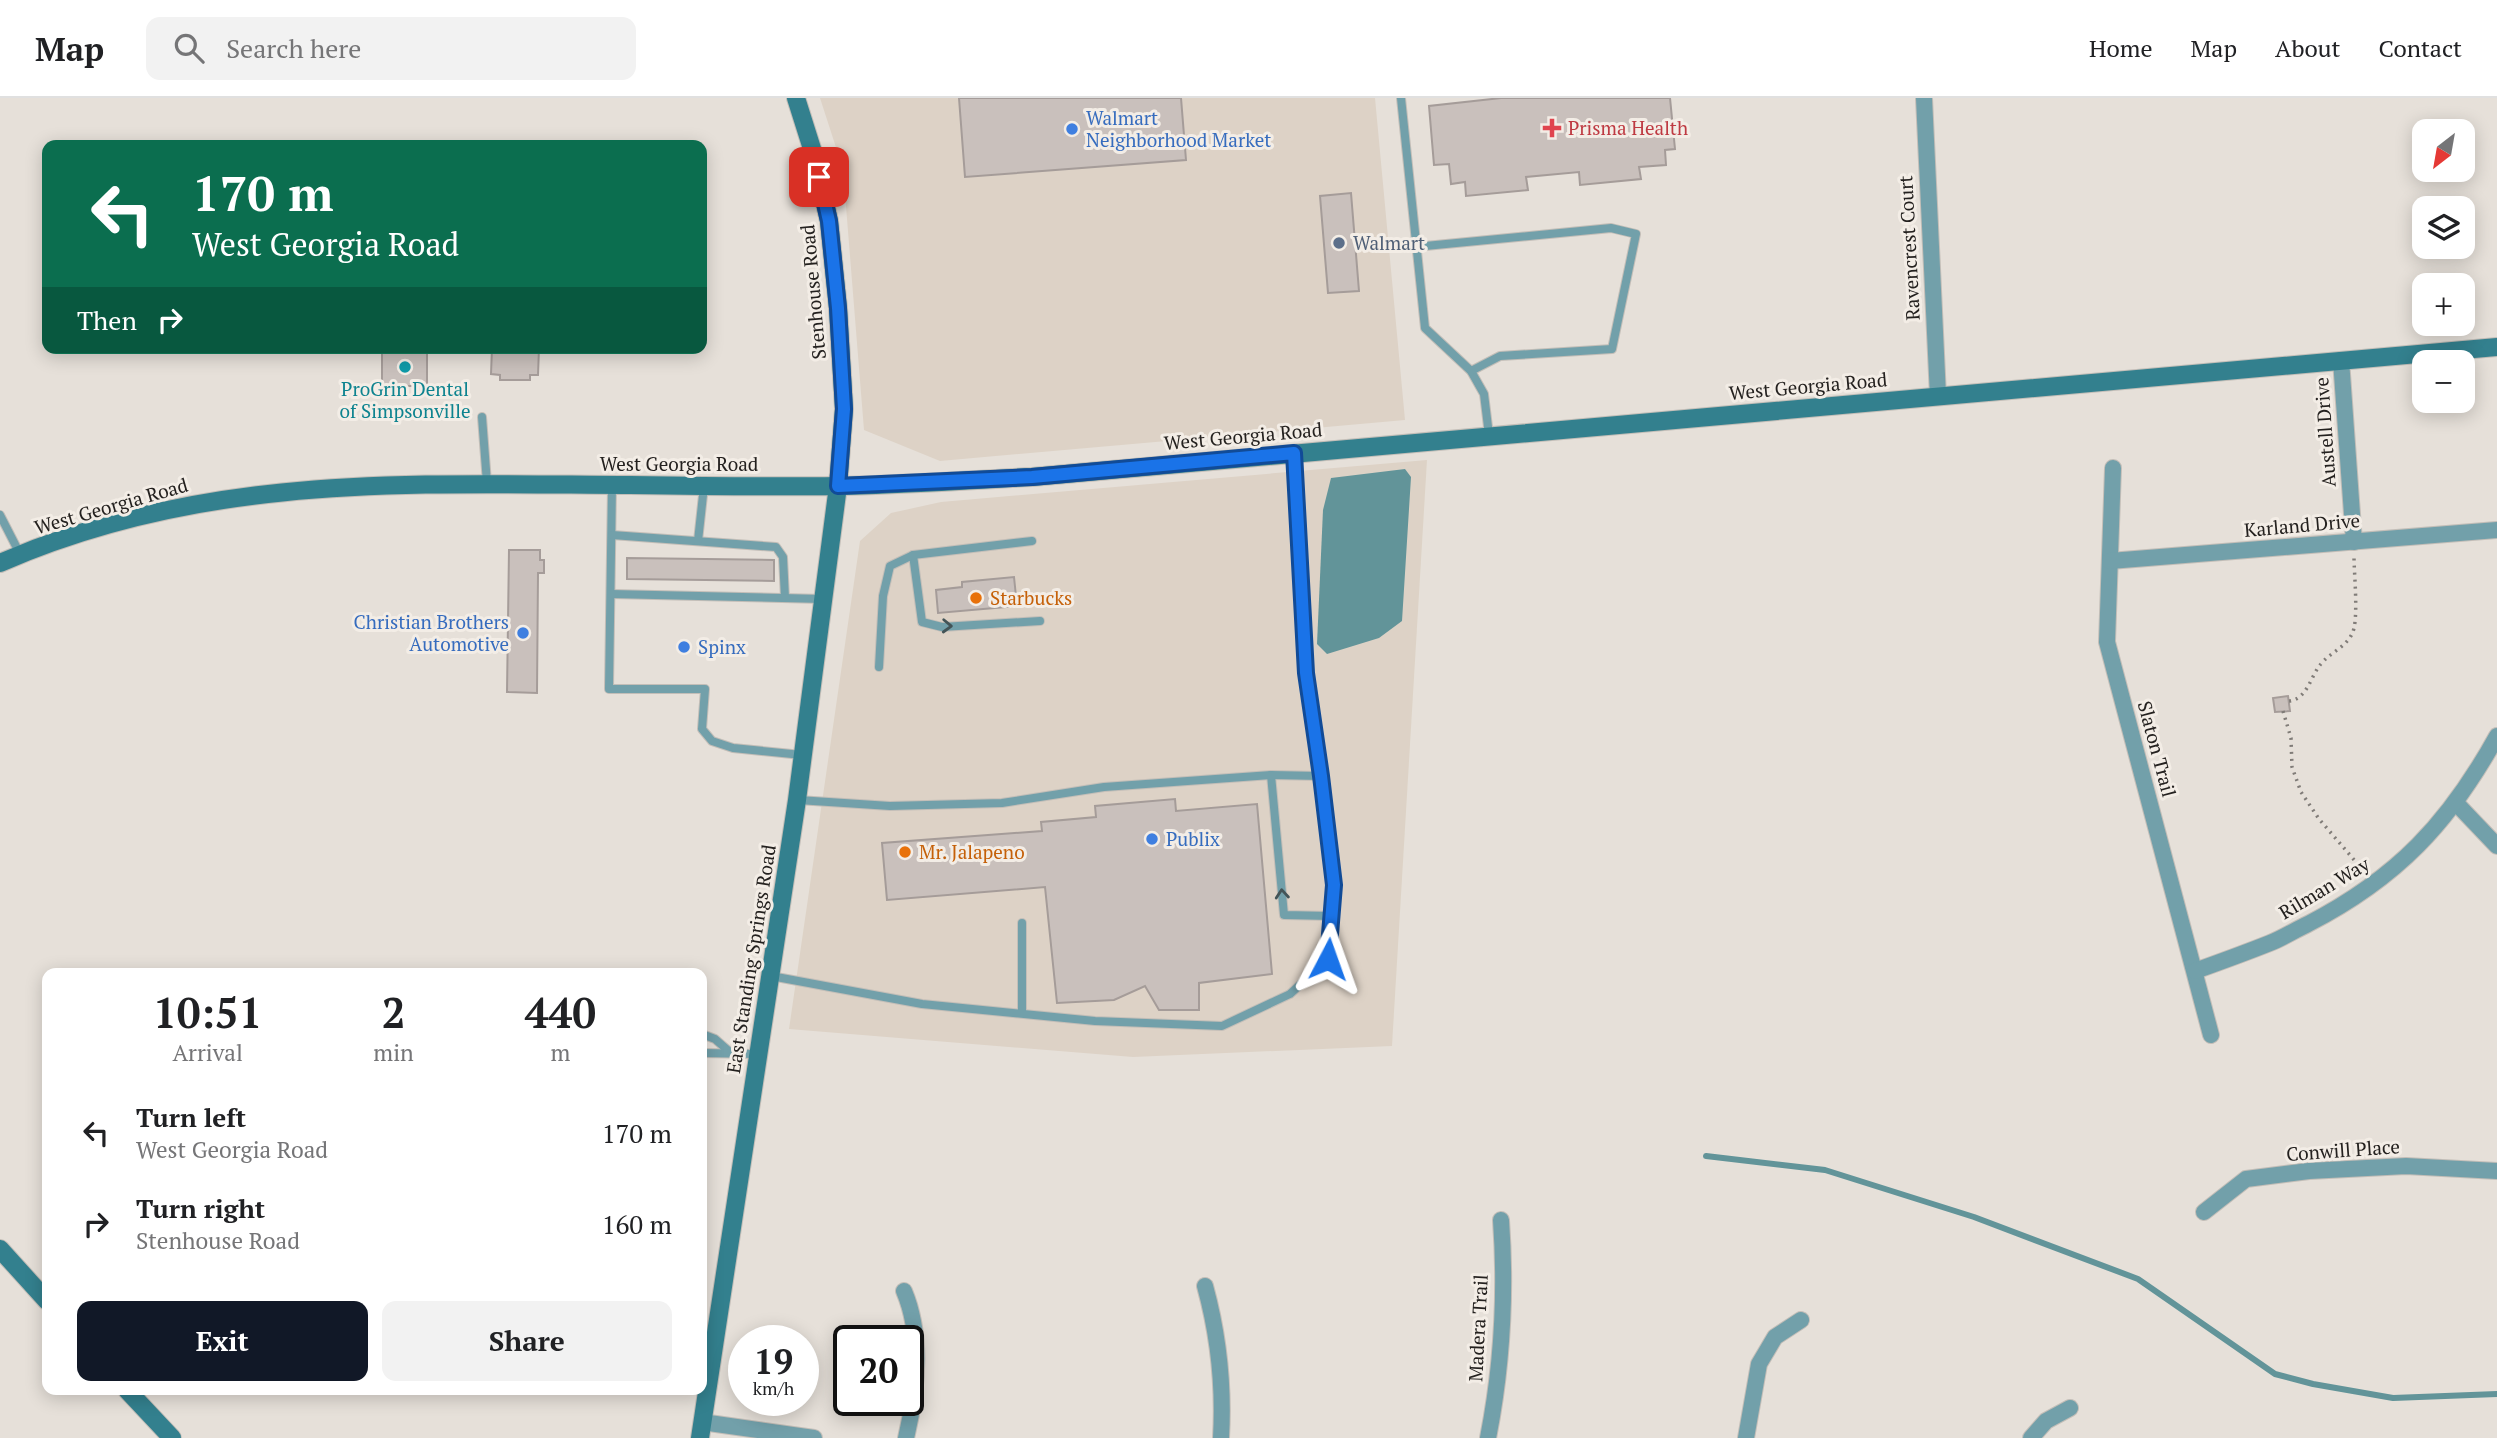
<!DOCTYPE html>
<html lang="en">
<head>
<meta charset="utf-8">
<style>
	body { margin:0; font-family:"PT Serif",serif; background:#f2f2f2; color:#202124; height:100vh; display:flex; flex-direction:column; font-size:26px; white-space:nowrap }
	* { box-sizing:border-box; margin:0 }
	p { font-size:23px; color:#757577 }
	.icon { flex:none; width:38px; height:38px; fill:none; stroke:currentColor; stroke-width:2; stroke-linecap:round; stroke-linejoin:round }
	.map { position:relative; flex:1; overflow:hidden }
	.details { position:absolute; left:42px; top:870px; width:665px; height:427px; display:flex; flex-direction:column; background:#fff; border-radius:14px; box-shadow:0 4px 18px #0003 }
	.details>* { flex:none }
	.top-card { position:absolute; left:42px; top:42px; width:665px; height:214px; border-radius:14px; box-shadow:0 4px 18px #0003; background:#0b6e4f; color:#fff; overflow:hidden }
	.needle { width:46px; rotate:211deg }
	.controls { position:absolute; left:2412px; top:21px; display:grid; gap:14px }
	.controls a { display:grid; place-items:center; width:63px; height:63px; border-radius:14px; background:#fff; box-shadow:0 4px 18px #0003; font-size:35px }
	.speed { position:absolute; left:728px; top:1227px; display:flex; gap:14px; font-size:35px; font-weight:700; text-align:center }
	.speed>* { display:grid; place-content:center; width:91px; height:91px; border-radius:50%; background:#fff; box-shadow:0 4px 18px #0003; line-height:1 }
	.speed small { font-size:18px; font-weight:400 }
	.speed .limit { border:4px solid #111; border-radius:10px; background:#fff; color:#111 }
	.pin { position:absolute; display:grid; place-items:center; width:60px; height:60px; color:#fff; margin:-30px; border-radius:14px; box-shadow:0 4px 10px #0006 }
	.me { position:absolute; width:77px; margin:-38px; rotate:4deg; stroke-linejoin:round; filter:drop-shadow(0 0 5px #0008) }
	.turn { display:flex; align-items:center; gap:24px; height:147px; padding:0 35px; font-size:32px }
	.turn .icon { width:91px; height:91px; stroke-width:2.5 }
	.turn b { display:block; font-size:49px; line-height:60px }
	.then { display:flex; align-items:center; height:66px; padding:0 35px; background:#0003; gap:14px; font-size:26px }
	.eta { display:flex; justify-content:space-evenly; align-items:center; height:119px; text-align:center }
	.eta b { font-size:42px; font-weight:700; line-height:49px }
	.primary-button { display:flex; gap:14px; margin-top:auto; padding:14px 35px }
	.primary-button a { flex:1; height:80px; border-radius:14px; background:#111827; color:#fff; font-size:28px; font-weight:700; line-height:80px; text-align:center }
	.primary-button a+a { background:#f2f2f2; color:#202124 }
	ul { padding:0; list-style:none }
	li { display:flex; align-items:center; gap:21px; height:91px; padding:0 35px }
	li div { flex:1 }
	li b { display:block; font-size:26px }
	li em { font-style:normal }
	header { display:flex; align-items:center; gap:42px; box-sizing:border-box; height:98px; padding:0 35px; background:#fff; border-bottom:2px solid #e0e0e0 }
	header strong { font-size:33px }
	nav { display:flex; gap:38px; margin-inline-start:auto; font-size:24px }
	.search { width:490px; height:63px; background:#f2f2f2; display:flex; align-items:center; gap:18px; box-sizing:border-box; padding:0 24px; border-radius:14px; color:#757577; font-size:26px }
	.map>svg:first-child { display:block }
	.built { fill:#ddd2c6 }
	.water { fill:#629499 }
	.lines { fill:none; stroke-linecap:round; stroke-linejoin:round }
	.stream { stroke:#629499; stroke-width:6 }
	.building { fill:#c9c0bc; stroke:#a59c99; stroke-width:2 }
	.lane-casing { stroke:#c3beb8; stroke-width:10 }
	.street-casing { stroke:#c3beb8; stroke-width:18 }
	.secondary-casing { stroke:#c3beb8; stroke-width:20 }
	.path { stroke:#807c78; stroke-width:3.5; stroke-dasharray:2 5; stroke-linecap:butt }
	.lane { stroke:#72a0aa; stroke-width:8 }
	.street { stroke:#72a0aa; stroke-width:16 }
	.secondary { stroke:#33808e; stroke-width:18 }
	.oneway { stroke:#435457 }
	.route-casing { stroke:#114b97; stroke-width:18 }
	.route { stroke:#1a73e8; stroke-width:12 }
	.health-dot { fill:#e0444e; stroke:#f3ede6; stroke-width:2.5 }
	.shop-dot { fill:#3f7fe0; stroke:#f3ede6; stroke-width:2.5 }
	.service-dot { fill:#5c6f8a; stroke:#f3ede6; stroke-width:2.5 }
	.culture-dot { fill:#0f9aa8; stroke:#f3ede6; stroke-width:2.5 }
	.food-dot { fill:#e8710a; stroke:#f3ede6; stroke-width:2.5 }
	.labels { text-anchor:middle; stroke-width:6; stroke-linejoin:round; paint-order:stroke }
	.shop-label { font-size:19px; fill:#366cbe; stroke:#f3ede6; text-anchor:start }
	.health-label { font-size:19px; fill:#be3a42; stroke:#f3ede6; text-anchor:start }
	.service-label { font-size:19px; fill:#4e5e75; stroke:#f3ede6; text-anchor:start }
	.street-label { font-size:19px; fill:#24211f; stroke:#f3ede6 }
	.culture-label { font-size:19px; fill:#0d838f; stroke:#f3ede6 }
	.food-label { font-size:19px; fill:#c56008; stroke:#f3ede6; text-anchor:start }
</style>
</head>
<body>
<header>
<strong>Map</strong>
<div class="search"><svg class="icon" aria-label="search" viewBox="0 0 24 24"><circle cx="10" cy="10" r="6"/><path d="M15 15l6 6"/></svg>Search here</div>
<nav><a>Home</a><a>Map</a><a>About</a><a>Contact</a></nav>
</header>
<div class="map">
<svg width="2497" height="1340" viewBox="0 0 2497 1340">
	<rect width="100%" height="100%" fill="#e6e0d9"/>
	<!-- built -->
	<g class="built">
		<polygon points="820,0 1375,0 1405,322 940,363 864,332 843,71"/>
		<polygon points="1427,362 1392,948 1133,959 789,931 860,443 891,415 941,404"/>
	</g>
	<!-- water -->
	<polygon class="water" points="1405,371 1411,379 1402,523 1379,540 1327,556 1317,546 1323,412 1331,380"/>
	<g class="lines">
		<!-- stream -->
		<polyline class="stream" points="1706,1058 1825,1072 1974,1119 2138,1181 2275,1276 2313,1286 2393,1300 2497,1296"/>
	</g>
	<!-- building -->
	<g class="building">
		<polygon points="959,0 1181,0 1186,62 965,79"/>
		<polygon points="1501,0 1670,0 1675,51 1665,52 1666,67 1639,69 1641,81 1580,87 1579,74 1526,79 1528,92 1466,98 1465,84 1451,86 1449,66 1434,67 1429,8"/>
		<polygon points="1351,95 1359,193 1328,195 1320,98"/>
		<rect x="382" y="250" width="45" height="38"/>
		<polygon points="492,250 539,250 538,277 530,277 530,282 500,282 500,277 491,276"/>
		<polygon points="509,452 540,452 540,462 544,462 544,475 538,475 537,595 507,594"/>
		<polygon points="627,460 774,462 774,483 627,481"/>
		<polygon points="1014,479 1017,508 938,515 936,492 962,489 962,484"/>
		<polygon points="2288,598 2290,613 2275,614 2273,600"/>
		<polygon points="1175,701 1176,713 1257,706 1272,876 1199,885 1199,912 1159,912 1145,888 1114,902 1057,905 1045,789 887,802 882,745 1042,733 1041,724 1096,719 1095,708"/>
	</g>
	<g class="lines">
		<defs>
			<g id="lane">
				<polyline points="1401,0 1425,230 1471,273 1484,296 1489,337"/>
				<polyline points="1415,149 1611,130 1636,136 1612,251 1500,258 1471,273"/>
				<polyline points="482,319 487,385"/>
				<polyline points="612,387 609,591 705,591 702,631 712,643 733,650 802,657"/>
				<polyline points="0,417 20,456"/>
				<polyline points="612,437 776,449 783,459 785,500"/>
				<polyline points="698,443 704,388"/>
				<polyline points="913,457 922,524 942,529 1040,523"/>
				<polyline points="611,496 823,501"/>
				<polyline points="879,569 883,498 890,468 913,457 1032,443"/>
				<polyline points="1271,677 1284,817 1331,818"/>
				<polyline points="798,702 890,708 1002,705 1104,689 1271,677 1321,678"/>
				<polyline points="1022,825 1022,915"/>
				<polyline points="771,878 922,906 1095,923 1222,928 1290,896 1328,861 1334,787 1321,678 1306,575 1294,355"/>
				<polyline points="702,936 715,941 731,955"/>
				<polyline points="702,955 757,956"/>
			</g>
			<g id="street">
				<polyline points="1924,0 1938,298"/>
				<polyline points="2341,262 2354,444"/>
				<polyline points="2113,370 2107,544 2211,937"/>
				<polyline points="2110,463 2497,432"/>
				<polyline points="2456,705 2497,748"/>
				<path d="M2195,873c25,-9 50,-18 75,-28 13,-5 25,-13 38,-19 89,-46 141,-101 189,-188"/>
				<polyline points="2204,1114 2246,1081 2309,1073 2406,1068 2497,1073"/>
				<path d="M1205,1188c14,51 19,99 16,152"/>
				<path d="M904,1193c19,45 13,101 2,147"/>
				<polyline points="702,1324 814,1340"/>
				<path d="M1488,1340c14,-71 18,-147 13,-218"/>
				<polyline points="1746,1340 1759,1266 1775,1239 1801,1222"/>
				<polyline points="2031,1340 2046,1323 2070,1310"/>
			</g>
			<g id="secondary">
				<path d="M0,465c205,-90 413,-79 630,-78 69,1 138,2 207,1 65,-1 130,-6 195,-9l1465,-130"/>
				<polyline points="0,1151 47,1203"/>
				<polyline points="127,1292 172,1340"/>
				<polyline points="700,1340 797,702 838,388 844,311 838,210 829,123 814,57 796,0"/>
			</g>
		</defs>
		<!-- lane casing -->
		<use href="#lane" class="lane-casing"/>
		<!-- street casing -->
		<use href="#street" class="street-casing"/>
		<!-- secondary casing -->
		<use href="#secondary" class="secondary-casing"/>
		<!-- path -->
		<g class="path">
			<path d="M2289,603c18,-2 21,-23 31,-36 9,-12 25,-17 32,-31 7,-13 2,-60 2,-77"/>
			<polyline points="2283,613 2291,640 2292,669 2301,694 2319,721 2362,771"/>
		</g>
		<!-- lane -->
		<use href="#lane" class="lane"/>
		<!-- street -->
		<use href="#street" class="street"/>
		<!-- secondary -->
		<use href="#secondary" class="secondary"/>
	</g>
	<!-- one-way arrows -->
	<defs><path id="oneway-chevron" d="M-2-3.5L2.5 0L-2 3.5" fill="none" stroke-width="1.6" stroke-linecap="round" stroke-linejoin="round" transform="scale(1.75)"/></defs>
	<g class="oneway">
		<use href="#oneway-chevron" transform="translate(947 528) rotate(2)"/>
		<use href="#oneway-chevron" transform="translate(1282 796) rotate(-95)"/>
	</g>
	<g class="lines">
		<defs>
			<polyline id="route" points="819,79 829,123 838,210 844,311 838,388 1032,379 1294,355 1306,575 1321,678 1334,787 1328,861"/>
		</defs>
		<!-- route casing -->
		<use href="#route" class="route-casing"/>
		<!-- route -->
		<use href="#route" class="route"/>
	</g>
	<!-- markers -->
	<path class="health-dot" d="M1548.5 19.5h7v7h7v7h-7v7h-7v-7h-7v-7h7z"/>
	<g class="shop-dot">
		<circle cx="1072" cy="31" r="7"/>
		<circle cx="523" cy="535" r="7"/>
		<circle cx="684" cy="549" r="7"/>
		<circle cx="1152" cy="741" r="7"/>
	</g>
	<circle class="service-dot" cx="1339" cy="145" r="7"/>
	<circle class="culture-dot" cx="405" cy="269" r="7"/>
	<g class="food-dot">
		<circle cx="976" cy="500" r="7"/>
		<circle cx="905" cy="754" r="7"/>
	</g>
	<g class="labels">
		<!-- shop labels -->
		<g class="shop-label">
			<text x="1086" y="27">Walmart<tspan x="1086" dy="22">Neighborhood Market</tspan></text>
			<text x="509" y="531" text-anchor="end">Christian Brothers<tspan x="509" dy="22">Automotive</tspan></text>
			<text x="698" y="556">Spinx</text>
			<text x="1166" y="748">Publix</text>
		</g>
		<!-- health labels -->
		<g class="health-label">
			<text x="1568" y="37">Prisma Health</text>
		</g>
		<!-- service labels -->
		<g class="service-label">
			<text x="1353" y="152">Walmart</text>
		</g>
		<!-- street labels -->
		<g class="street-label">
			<text transform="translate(1909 150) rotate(-93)" y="7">Ravencrest Court</text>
			<text transform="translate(813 194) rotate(-95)" y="7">Stenhouse Road</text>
			<text transform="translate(1808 288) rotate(-5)" y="7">West Georgia Road</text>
			<text transform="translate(2325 334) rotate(-94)" y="7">Austell Drive</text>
			<text transform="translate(1243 338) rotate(-5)" y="7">West Georgia Road</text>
			<text x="679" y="373">West Georgia Road</text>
			<text transform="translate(111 408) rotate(-16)" y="7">West Georgia Road</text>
			<text transform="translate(2302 427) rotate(-5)" y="7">Karland Drive</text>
			<text transform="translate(2157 651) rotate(75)" y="7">Slaton Trail</text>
			<text transform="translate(2324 790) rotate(-31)" y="7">Rilman Way</text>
			<text transform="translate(751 861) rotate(-81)" y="7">East Standing Springs Road</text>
			<text transform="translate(2343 1052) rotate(-4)" y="7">Conwill Place</text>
			<text transform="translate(1478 1230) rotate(-87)" y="7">Madera Trail</text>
		</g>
		<!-- culture labels -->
		<g class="culture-label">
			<text x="405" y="298">ProGrin Dental<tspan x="405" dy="22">of Simpsonville</tspan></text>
		</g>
		<!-- food labels -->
		<g class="food-label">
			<text x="990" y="507">Starbucks</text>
			<text x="919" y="761">Mr. Jalapeno</text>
		</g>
	</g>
</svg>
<div class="controls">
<a><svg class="needle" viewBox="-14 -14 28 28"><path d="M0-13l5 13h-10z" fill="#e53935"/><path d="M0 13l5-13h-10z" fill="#757577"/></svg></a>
<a><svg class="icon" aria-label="layers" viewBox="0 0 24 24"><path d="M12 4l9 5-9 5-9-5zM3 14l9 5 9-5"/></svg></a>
<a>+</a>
<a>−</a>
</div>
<div class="speed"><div>19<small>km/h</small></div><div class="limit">20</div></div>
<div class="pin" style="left:819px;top:79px;background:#d93025"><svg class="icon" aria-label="arrive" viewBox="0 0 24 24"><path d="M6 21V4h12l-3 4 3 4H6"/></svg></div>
<svg class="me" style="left:1328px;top:861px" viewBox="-20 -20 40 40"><path d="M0-17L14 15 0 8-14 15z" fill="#1a73e8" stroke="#fff" stroke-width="4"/></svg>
<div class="top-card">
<div class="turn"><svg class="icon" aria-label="left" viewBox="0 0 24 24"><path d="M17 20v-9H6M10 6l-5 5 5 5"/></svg><div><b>170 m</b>West Georgia Road</div></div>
<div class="then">Then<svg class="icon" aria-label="right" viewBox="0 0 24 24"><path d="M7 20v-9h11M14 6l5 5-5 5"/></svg></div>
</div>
<section class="details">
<div class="eta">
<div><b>10:51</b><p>Arrival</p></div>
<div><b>2</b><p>min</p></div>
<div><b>440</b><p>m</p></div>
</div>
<ul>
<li><svg class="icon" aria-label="left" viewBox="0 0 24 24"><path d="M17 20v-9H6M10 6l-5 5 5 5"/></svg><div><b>Turn left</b><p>West Georgia Road</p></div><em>170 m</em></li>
<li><svg class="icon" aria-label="right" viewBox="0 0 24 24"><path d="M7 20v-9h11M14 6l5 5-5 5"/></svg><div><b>Turn right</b><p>Stenhouse Road</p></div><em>160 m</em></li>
</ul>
<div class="primary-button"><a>Exit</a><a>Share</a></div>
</section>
</div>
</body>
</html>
